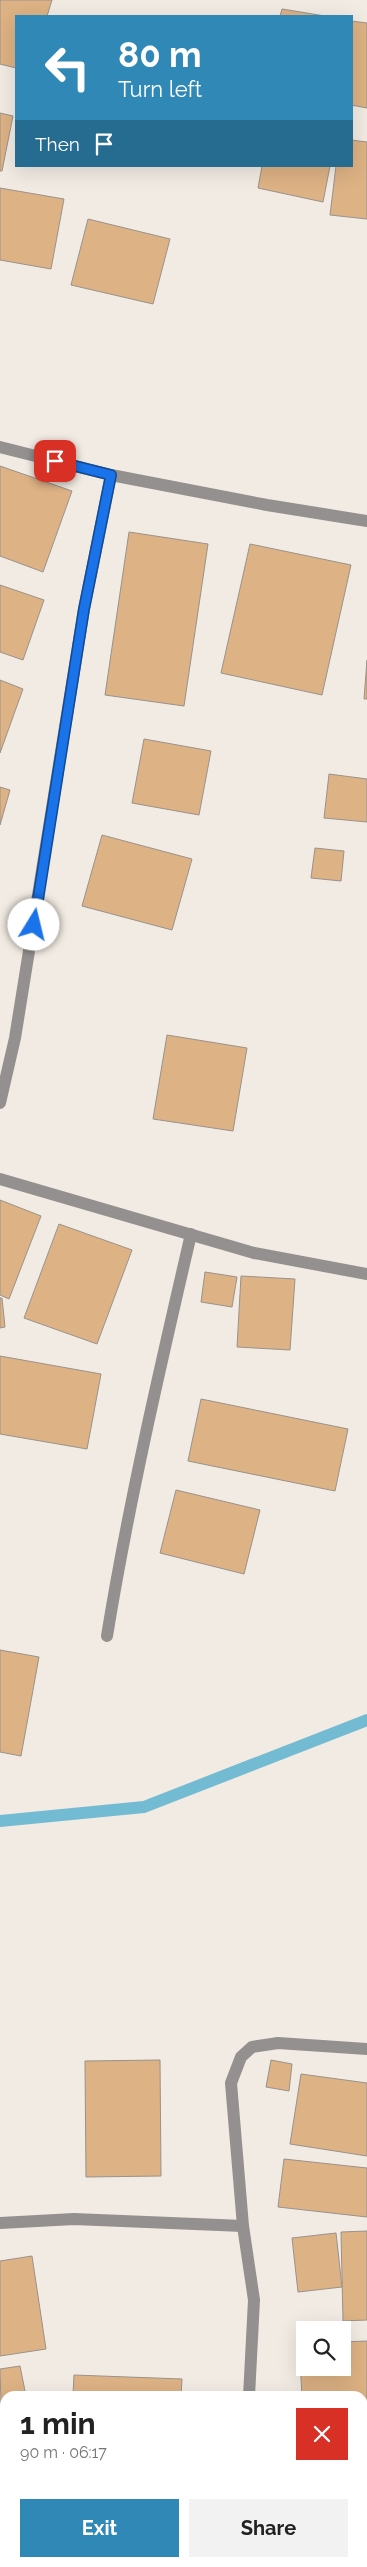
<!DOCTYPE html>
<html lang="en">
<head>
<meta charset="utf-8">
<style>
	body { margin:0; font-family:Raleway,sans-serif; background:#f2f2f2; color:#222; height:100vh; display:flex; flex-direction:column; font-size:19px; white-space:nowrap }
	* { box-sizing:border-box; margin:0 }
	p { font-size:16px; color:#767676 }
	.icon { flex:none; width:28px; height:28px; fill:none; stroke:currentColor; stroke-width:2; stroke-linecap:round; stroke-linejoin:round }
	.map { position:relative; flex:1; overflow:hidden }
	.drawer { position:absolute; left:0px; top:2391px; width:368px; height:176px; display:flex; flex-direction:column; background:#fff; border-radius:15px 15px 0 0; box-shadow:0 5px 20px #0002 }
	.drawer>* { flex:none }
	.top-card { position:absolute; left:15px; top:15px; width:338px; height:152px; border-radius:0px; box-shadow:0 5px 20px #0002; background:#3088b6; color:#fff; overflow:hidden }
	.tools { position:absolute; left:296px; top:2321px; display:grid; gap:10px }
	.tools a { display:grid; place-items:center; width:55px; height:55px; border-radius:0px; background:#fff; box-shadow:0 5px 20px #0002; font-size:25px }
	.pin { position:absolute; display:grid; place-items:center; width:42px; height:42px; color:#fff; margin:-21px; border-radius:10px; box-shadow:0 2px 8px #0006 }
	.me { position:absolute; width:55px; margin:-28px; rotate:9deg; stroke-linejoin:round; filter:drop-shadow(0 0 4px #0008) }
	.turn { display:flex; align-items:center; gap:18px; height:105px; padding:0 20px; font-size:22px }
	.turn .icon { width:65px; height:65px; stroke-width:2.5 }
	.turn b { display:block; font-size:35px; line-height:42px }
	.then { display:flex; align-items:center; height:48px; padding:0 20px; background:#0003; gap:10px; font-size:19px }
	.round { display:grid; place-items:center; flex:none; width:52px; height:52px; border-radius:0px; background:#f2f2f2 }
	.overview { display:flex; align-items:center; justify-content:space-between; height:85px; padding:0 20px }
	h1 { font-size:30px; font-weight:700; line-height:38px }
	.cta { display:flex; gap:10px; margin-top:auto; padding:10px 20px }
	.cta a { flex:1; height:58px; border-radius:0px; background:#3088b6; color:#fff; font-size:20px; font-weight:700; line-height:58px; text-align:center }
	.cta a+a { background:#f2f2f2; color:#222 }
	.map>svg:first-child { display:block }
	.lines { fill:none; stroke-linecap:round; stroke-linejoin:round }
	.stream { stroke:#73bbd2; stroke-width:12 }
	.building { fill:#ddb284; stroke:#99928c }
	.minor { stroke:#94908f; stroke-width:12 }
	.route-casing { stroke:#114b97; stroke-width:12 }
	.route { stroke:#1a73e8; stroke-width:9 }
</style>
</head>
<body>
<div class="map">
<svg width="367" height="2567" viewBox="0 0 367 2567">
	<rect width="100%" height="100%" fill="#f2ebe3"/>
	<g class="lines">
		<!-- stream -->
		<polyline class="stream" points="0,1821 144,1807 367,1720"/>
	</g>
	<!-- building -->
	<g class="building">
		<polygon points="0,0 52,0 47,16 16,16 16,68 0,64"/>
		<polygon points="282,9 325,16 280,16"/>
		<polygon points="351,21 367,23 367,108 351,105"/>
		<polygon points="0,113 13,116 2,171 0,171"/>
		<polygon points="351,140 367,142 367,219 330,215 336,166 351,166"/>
		<polygon points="262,166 330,166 323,202 258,188"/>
		<polygon points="0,188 64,199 51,269 0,260"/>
		<polygon points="88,219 170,239 153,304 71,285"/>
		<polygon points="0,466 72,491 43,572 0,556"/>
		<polygon points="129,532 208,544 184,706 105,695"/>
		<polygon points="250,544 351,565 322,695 221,673"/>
		<polygon points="0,585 44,600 23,660 0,652"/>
		<polygon points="367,660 367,699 364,699"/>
		<polygon points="0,680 23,689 0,753"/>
		<polygon points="144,739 211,751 199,815 132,803"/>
		<polygon points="329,774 367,779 367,822 324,818"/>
		<polygon points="0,787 10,790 0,825"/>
		<polygon points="102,835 192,859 172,930 82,906"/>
		<polygon points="315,848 344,851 341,881 311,878"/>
		<polygon points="167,1035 247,1048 233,1131 153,1119"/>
		<polygon points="0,1200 41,1216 9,1299 0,1295"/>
		<polygon points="59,1224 132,1250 97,1344 24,1318"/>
		<polygon points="205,1272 237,1277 232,1307 201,1302"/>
		<polygon points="241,1276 295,1279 290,1350 237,1347"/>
		<polygon points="0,1298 2,1298 5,1327 0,1328"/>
		<polygon points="0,1356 101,1374 87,1449 0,1434"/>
		<polygon points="201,1399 348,1429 335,1491 188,1461"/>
		<polygon points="176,1490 260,1510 244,1574 160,1553"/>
		<polygon points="0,1650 39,1657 21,1756 0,1752"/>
		<polygon points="160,2060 161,2176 86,2177 85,2061"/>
		<polygon points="271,2060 292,2064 289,2091 266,2087"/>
		<polygon points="301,2074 367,2083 367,2156 290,2144"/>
		<polygon points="284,2159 367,2168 367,2217 278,2207"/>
		<polygon points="367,2231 367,2320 343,2321 341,2232"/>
		<polygon points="336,2233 342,2287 298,2292 292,2238"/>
		<polygon points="32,2256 46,2349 0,2356 0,2261"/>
		<polygon points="367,2341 367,2414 362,2414 362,2396 302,2396 299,2344 305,2344 305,2368 342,2368 342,2342"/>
		<polygon points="20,2366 26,2396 5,2396 5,2404 1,2404 0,2369"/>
		<polygon points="74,2375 182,2379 181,2396 73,2396"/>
		<rect x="362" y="2424" width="5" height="54"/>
		<polygon points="367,2494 367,2556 362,2555 362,2505"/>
		<polygon points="263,2562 291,2562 299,2567 261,2567"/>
	</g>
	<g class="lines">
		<!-- minor -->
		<g class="minor">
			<polyline points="0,447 111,475 267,505 367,521"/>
			<polyline points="0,1103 15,1038 84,609 111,475"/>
			<polyline points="0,1179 254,1253 367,1274"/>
			<path d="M107,1636c22,-135 53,-268 84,-402"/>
			<polyline points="0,2223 74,2219 243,2226"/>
			<polyline points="249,2396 254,2300 243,2226 231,2083 241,2057 252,2047 278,2043 367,2049"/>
			<polyline points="182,2567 224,2563"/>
		</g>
	</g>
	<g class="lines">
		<defs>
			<polyline id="route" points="34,925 84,609 111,475 55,461"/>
		</defs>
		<!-- route casing -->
		<use href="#route" class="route-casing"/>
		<!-- route -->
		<use href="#route" class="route"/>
	</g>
</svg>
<div class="tools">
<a><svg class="icon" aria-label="search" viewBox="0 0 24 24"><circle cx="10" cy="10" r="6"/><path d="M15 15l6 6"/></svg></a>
</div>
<div class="pin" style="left:55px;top:461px;background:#d93025"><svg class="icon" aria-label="arrive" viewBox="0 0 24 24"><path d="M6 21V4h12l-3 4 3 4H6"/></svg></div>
<svg class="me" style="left:34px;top:925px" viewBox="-20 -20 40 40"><circle r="19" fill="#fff"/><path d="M0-13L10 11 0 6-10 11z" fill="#1a73e8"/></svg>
<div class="top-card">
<div class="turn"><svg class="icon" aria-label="left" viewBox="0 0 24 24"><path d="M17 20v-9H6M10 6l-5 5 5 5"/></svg><div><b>80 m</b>Turn left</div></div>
<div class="then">Then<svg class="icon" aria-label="arrive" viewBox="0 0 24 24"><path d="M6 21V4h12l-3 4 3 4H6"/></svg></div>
</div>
<section class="drawer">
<div class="overview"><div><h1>1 min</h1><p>90 m · 06:17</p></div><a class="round" style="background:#d93025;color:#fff"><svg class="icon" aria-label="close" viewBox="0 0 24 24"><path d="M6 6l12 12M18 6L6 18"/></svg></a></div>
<div class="cta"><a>Exit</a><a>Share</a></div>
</section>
</div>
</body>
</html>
